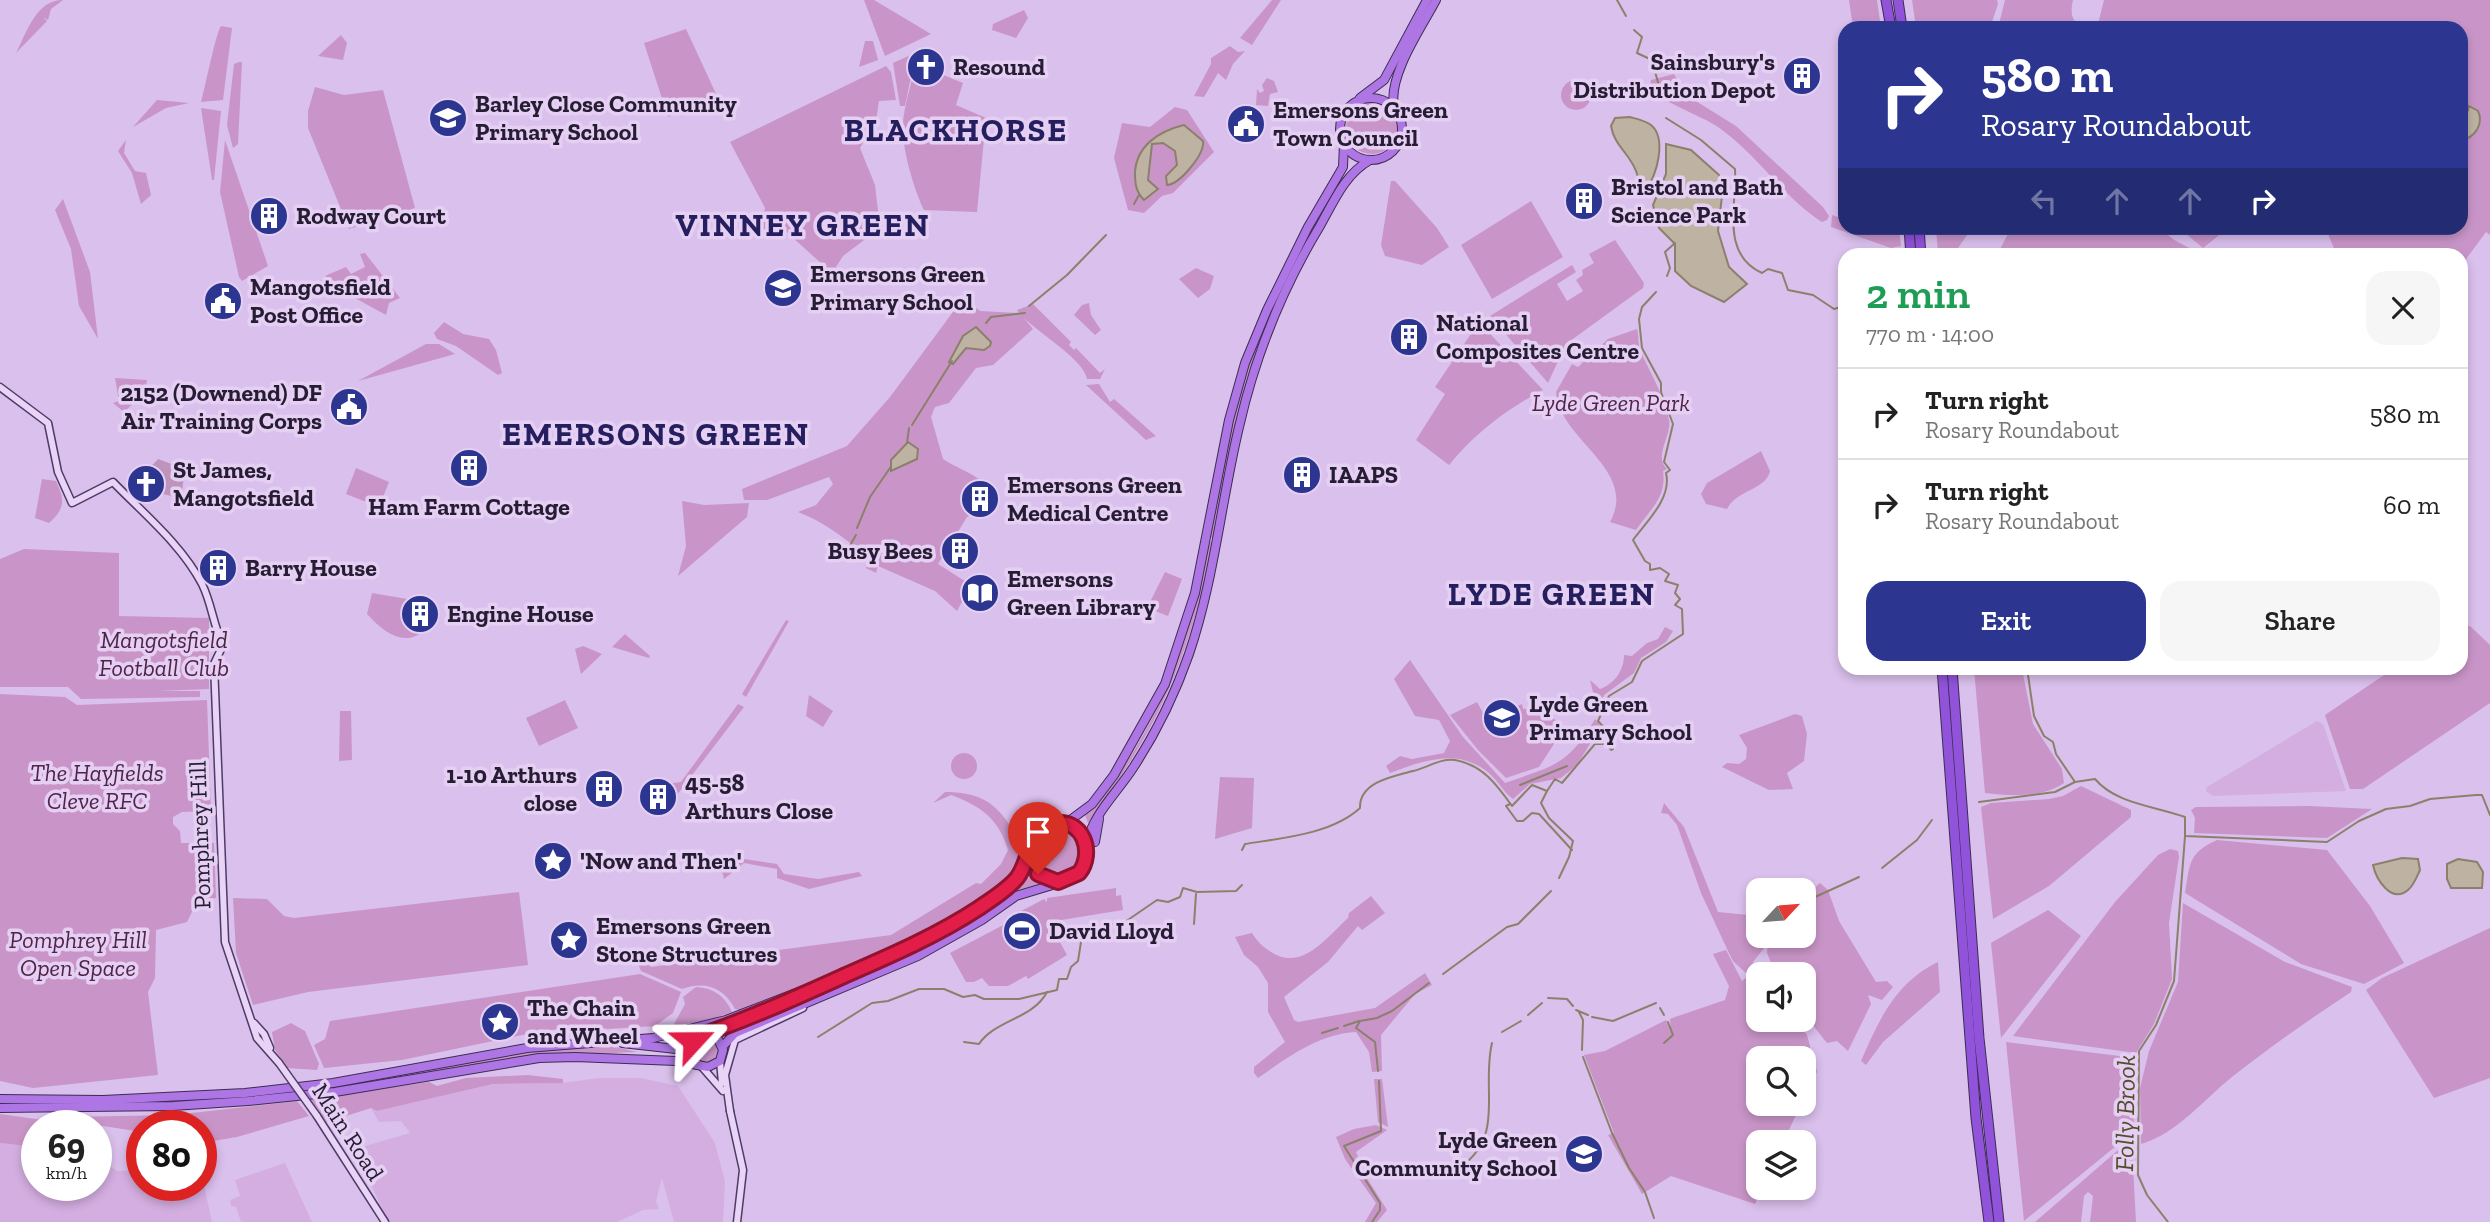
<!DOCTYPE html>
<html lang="en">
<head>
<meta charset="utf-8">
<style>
	body { margin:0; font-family:"Zilla Slab",serif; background:#f6f6f6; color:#222; height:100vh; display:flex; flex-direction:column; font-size:26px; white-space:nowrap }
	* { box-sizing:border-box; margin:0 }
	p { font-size:23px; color:#767676 }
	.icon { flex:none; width:38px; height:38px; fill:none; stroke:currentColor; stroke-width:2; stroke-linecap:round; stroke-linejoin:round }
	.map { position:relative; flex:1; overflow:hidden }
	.side { position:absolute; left:1838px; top:248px; width:630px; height:427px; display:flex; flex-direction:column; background:#fff; border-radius:21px; box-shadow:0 4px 10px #0003 }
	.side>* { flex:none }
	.guide { position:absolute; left:1838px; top:21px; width:630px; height:214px; border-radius:21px; box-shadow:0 4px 10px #0003; background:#2c3690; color:#fff; overflow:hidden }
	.needle { width:46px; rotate:64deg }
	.fabs { position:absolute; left:1746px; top:878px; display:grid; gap:14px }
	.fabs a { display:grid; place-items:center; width:70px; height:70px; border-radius:14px; background:#fff; box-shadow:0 4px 10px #0003; font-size:35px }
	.speed { position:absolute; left:21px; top:1110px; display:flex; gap:14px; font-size:35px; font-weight:700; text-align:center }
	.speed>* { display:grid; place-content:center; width:91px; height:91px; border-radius:50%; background:#fff; box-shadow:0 4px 10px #0003; line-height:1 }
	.speed small { font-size:18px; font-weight:400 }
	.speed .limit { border:10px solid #d22; background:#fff; color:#111 }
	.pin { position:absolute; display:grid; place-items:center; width:60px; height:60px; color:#fff; margin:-72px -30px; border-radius:50% 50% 50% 0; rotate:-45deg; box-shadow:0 0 7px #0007 }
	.pin .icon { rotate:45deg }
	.me { position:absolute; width:77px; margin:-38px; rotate:66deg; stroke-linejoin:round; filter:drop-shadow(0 0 5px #0008) }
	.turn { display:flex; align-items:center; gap:24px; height:147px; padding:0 28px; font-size:32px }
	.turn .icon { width:91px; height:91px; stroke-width:2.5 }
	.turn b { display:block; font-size:49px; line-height:60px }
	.lanes { display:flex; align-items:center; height:66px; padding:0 28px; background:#0003; justify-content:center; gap:35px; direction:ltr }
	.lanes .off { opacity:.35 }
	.round { display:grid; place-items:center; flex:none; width:74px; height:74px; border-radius:21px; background:#f6f6f6 }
	.headline { display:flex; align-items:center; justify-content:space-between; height:119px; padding:0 28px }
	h1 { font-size:42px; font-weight:600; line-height:52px; color:#1e9e55 }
	.primary-button { display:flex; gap:14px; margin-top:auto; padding:14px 28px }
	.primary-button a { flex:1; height:80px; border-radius:21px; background:#2c3690; color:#fff; font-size:28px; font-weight:600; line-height:80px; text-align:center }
	.primary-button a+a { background:#f6f6f6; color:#222 }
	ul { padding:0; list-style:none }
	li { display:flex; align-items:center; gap:21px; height:91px; padding:0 28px; border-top:2px solid #e0e0e0 }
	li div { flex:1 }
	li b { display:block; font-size:26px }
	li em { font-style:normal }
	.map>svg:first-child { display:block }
	.farmland { fill:#d4aee1 }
	.green { fill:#c995c8 }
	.cemetery { fill:#be94bd }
	.water { fill:#beb3a3; stroke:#8b806b; stroke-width:2 }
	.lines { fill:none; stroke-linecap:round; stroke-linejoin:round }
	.stream { stroke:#8b806b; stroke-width:2 }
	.secondary-casing { stroke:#4d3c65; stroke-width:9 }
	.trunk-casing { stroke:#3b2d51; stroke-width:10 }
	.motorway-casing { stroke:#3b2d51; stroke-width:11 }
	.secondary { stroke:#e9d3f7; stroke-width:6 }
	.trunk { stroke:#ae76e4; stroke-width:8 }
	.motorway { stroke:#9153d9; stroke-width:9 }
	.secondary-bridge-casing { stroke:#4d3c65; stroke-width:9; stroke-linecap:butt }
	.secondary-bridge { stroke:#e9d3f7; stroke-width:6 }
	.route-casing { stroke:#92132f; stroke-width:18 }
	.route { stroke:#e11d48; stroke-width:12 }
	.labels { text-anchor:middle; stroke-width:7; stroke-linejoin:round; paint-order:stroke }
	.poi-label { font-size:24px; font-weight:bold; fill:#261d34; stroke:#e5cff3; text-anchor:start }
	.park-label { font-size:24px; font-style:italic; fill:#502449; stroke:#e5cff3 }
	.street-label { font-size:24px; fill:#261d34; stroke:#e5cff3 }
	.water-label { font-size:26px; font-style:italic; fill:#534d2c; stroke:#e5cff3 }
	.district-label { font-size:32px; font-weight:bold; letter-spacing:2px; fill:#251e5f; stroke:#e5cff3 }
</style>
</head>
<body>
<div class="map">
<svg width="2490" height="1222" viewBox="0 0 2490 1222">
	<rect width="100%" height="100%" fill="#dac0ec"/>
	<!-- farmland -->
	<g class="farmland">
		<polygon points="2317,721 2323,724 2346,791 2213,796 2206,791 2207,787"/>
		<polygon points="598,1078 641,1078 678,1086 715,1143 725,1182 723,1222 674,1222 662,1178 656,1201 659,1209 643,1210 617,1222 388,1222 355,1149 410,1133 401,1121 379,1122 371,1108 377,1111 493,1084 563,1083"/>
		<polygon points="0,1143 37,1147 37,1185 96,1185 96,1156 117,1171 142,1170 142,1185 201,1185 201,1172 212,1222 0,1222"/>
		<polygon points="285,1163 312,1222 241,1222 236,1207 231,1206 230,1200 240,1196 235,1180"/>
	</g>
	<!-- green -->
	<g class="green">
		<path d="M63,0l-12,9 -3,11 -5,-3 4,4 -31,32c11,-21 20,-53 47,-53z"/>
		<polygon points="864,0 874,0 931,34 885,56"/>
		<polygon points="1272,0 1281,0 1252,45 1240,38"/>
		<polygon points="1849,0 1877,0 1881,28 1853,28"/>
		<polygon points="1912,0 1997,0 1998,4 1990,28 1916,28"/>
		<path d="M2005,0h68c-3,13 -2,23 12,28h-87z"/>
		<polygon points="2104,0 2490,0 2490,235 2486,232 2461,266 2460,256 2337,255 2327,232 2327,228 2460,228 2460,28 2097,28"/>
		<polygon points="1024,10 1028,18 1016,38 992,30 993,24"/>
		<path d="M221,26l11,2 -9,72 -22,2c4,-14 15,-70 20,-76z"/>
		<polygon points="686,29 717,96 668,117 644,43"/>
		<polygon points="341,35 347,43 343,60 318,56"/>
		<polygon points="865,41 873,41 878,60 859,67"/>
		<polygon points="1230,46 1238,52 1245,51 1233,64 1226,80 1218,73 1204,97 1194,96 1211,64 1211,58"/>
		<polygon points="926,48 913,67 905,106 900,106 893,63"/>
		<polygon points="239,62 242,62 238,144 233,148 227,125 234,64"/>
		<polygon points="886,66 891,72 896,100 879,101 876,121 860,148 875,185 880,228 843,256 832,273 782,228 760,240 765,208 730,142"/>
		<path d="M941,74l22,9 -7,22 30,13 -9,94 -53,-2c-10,-20 -23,-64 -21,-87 1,-15 6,-30 9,-44l13,5z"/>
		<path d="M1674,74l12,21 50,31 87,81 6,9 -2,4 -5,2c-40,-26 -65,-68 -104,-95 -15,-11 -63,-27 -68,-41l1,-6z"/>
		<polygon points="1267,78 1274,81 1278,92 1270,94 1268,106 1256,105 1257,89 1260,93 1264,91 1262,85"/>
		<circle cx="1576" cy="95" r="15"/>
		<polygon points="315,87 344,95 383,90 415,208 349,229 308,128 308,111"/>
		<polygon points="157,100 189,103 166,108 133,127"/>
		<circle cx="1372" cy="128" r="26"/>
		<polygon points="1175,107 1187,110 1214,152 1173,193 1162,196 1144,213 1128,210 1114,158 1122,123 1150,127"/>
		<polygon points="201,108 221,111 214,180 212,180"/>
		<polygon points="126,140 124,153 135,171 146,173 151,195 141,204 132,173 118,151"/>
		<polygon points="225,140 268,266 242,281 239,277 220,192"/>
		<path d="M1341,177l3,1c-26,42 -53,87 -70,133 -26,69 -47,154 -61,227h-3c10,-55 18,-111 35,-163 22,-69 59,-136 96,-198z"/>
		<polygon points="1391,181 1395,181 1437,228 1449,247 1422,265 1385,256 1381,245"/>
		<polygon points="63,199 90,272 98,339 79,306 71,249 55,210"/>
		<polygon points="1531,201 1563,257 1492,299 1461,245"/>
		<polygon points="1832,215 1844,219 1844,228 1899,228 1901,246 1891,248 1831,227"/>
		<polygon points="1936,228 1972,228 1958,248 1938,253"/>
		<path d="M2011,228h152c9,16 24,15 36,27h-198l-3,-2z"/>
		<polygon points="2179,228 2228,228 2203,248"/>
		<polygon points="1615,240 1644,283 1643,288 1566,344 1548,383 1490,316 1572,265 1576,272 1557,284 1567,301 1583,291 1576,280 1583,275 1582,270 1594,263 1589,254"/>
		<polygon points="365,253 400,298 389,303 386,315 333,286 320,282 327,275 346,267 351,274 365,267 360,254"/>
		<polygon points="1196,268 1214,276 1210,289 1198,298 1179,279"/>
		<path d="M964,297l16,14 39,2 -2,-3 16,-6 38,38 -2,3 5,5 2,-2 24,25 5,-4 -5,10h-13c-3,-19 -48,-46 -63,-61l9,11 -40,36 -17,3 -27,35 -14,4 -4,10 12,42c12,8 25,12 37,21l-13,17 6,17 -6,3 -29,47 33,21 -14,26 -22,-20 -57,-25 -2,7 -10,-5 5,-9c-25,-19 -44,-36 -73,-47l18,-7 17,-21 -4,-7 -62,23h-23l-2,-11 105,-43 43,-49z"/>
		<polygon points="1089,303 1091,315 1101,330 1095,335 1074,315 1082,305"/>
		<polygon points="444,322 463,334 489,339 496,350 502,373 498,375 456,346 437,339 434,333"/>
		<path d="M1479,322l64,68c-36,19 -68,43 -94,75l-33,-25 29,-46 -10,-7z"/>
		<path d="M1637,329c2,6 1,16 3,21 10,23 24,44 29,70 3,16 -16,36 -2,49l-4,2c4,27 -13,38 -27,59l-26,-8c29,-53 -51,-82 -54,-130l16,-28 6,3 30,-28z"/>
		<polygon points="426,344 439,344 455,354 358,381"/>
		<polygon points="115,378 147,380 146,386 149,389 124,412 113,403 119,401"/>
		<polygon points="1099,384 1110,402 1114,399 1156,436 1146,440 1086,385"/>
		<path d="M1761,451l9,20c-4,19 -34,19 -43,38l-21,-5 -5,-10 6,-11z"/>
		<polygon points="356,468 389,482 379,507 346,494"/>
		<path d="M42,479l14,2c9,19 9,28 -7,42l-14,-5z"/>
		<polygon points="682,501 704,505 749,503 747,517 678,576 686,546"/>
		<path d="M1209,541l4,1c-25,120 -53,184 -125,281l-3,-8c71,-74 104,-175 124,-274z"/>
		<polygon points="24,549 119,553 119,616 209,618 209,689 158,691 200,691 200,697 81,699 68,687 0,687 0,559"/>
		<polygon points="1165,572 1182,579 1168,616 1147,608"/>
		<path d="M372,593l47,8 3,9h3l2,17c-20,23 -43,6 -60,-13z"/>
		<polygon points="786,620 789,621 746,697 742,694"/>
		<polygon points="2461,626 2470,626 2490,645 2490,703 2363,789 2350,789 2325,715 2393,669 2460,668"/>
		<path d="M1665,627l8,4 -7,11 -25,16 -7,15 -30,22 -5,21 -9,-36 10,9c14,-5 24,-18 24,-34l8,1 15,-13 11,-4z"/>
		<polygon points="625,634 650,656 649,658 612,647"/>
		<polygon points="583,646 602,654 581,674 575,649"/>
		<path d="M1410,660l53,77 42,46c50,-18 62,-17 90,-64l6,7 -24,39 -16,13 -31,6 -17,15c-9,-6 -14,-17 -23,-25 -31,-27 -65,-14 -100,-1l-4,-7 14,-10 12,3 32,-6 6,-12 -11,-21 -24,-4 -21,-37z"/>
		<path d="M1974,669h48l11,55 29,45 2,14c-22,15 -54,13 -79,10z"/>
		<polygon points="0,694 65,697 77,705 207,700 211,811 182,812 173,817 173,824 180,831 181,843 214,843 216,898 198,900 187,922 156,930 155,978 148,992 158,1075 33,1088 0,1081"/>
		<polygon points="809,695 833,711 823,727 806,716"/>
		<polygon points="565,700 578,728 539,746 526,718"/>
		<polygon points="1477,702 1487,720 1522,704 1523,709 1539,708 1565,727 1539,767 1506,778 1478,750 1450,715"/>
		<polygon points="738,704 744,707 667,808 663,808 666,784 681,782"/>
		<polygon points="340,711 351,711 352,760 339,761"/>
		<polygon points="1795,714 1802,716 1807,734 1804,761 1787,773 1793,789 1769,790 1722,767 1727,763 1739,764 1746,759 1747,748 1739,735"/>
		<circle cx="964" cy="766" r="13"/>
		<polygon points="1220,777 1254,778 1252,828 1215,839"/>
		<polygon points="2081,786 2131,810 2131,817 2049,886 1993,919 1981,807 1991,803 2049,799 2063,796"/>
		<path d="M945,792c31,0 49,8 66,35 8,12 14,25 7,40 -28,55 -214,120 -275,144l-8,-2c-12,-22 -30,-28 -53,-20l-41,-18 -5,-12 2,-2 13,10 240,-32 85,-52 5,1 20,-20 7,-14c-9,-31 -27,-44 -57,-55l-18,8z"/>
		<path d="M1664,803l20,24 34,85 41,4v20h45v-26h10l-6,-6 1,-11 11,-10 8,7 11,31 37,61 11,-1 6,6 -11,13 -14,-5 3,9 -23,47 -11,-10 -10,2c-25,-31 -23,-29 -23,-68h-28l-9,-22 1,-10 -15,19 -3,15 -17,-16 -5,-10 -27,-58 -24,-68 -9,-11 -7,-1z"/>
		<polygon points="2309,806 2372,809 2327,838 2194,833 2195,818 2191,810 2196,807"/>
		<circle cx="1058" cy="853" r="24"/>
		<path d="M2217,840l110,10 43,56 34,57 -40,21 -63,-20 -116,-71c5,-29 3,-40 32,-53z"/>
		<polygon points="2170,849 2178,851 2179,857 2169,923 2172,979 2154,1024 2136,1053 2013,1036 2115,902 2158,855"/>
		<polygon points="718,855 777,864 784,874 818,879 859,872 862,876 809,889 777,878 777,869 744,863 724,879"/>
		<path d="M1027,871l15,13c-38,8 -87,50 -126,69 -56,26 -115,49 -172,73l-2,-2 134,-58 120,-66z"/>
		<polygon points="1116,888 1116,896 1121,895 1123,910 1049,922 1067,955 1028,979 1026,976 1008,986 989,986 982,978 974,982 966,982 950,953 1009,922 1008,918 1044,899 1047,902 1047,898"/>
		<polygon points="519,892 528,965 308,992 253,1005 236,953 233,898 267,899 284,916 294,918"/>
		<path d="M1371,896l14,17 -23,17 -4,-4 -30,36 -44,35 10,23 4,2 77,-14 50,-35 7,12 -17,9 -34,41 1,36 -10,1 -3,-20 -13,-20c-37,2 -68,25 -98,46l-4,-5v-6l31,-25 -17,-30v-29l-10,-16 -14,-12 -9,-18 17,-4c5,8 11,14 19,19 31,20 55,-14 77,-34l1,-5z"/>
		<path d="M2183,903l102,59 67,25 -1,5c-41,27 -81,55 -119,85 -29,23 -54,56 -91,67l-1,-56 9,-37 29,-69z"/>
		<polygon points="2048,910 2081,936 2001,1038 1991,943"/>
		<polygon points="2490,928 2490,1078 2434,1098 2366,990 2382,978"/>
		<polygon points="1726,950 1742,981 1747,977 1759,987 1759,1020 1783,1020 1787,1024 1796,1020 1807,1035 1817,1072 1804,1098 1804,1059 1759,1059 1759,1104 1801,1104 1783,1143 1759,1143 1759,1188 1762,1188 1755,1204 1671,1176 1642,1194 1608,1135 1614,1133 1584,1055 1605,1051 1666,1020 1671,1030 1670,1019 1675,1017 1725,1000 1729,986 1713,954"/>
		<path d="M1938,962l2,30 -57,50 -17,23 -5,-4c18,-41 34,-78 77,-99z"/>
		<polygon points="640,974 681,992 673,1013 655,1026 608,1029 590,1026 541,1031 402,1060 324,1068 314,1045 325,1039 330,1021"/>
		<path d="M696,987c18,1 29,9 36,25l-26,9 -33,5 12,-22 -2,-7z"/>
		<polygon points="291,1023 305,1031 319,1064 317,1070 287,1068 275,1050 272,1032"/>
		<circle cx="706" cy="1051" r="13"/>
		<polygon points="2006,1042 2136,1058 2133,1139 2121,1142 2024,1221"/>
		<polygon points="603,1044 637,1052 520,1057 361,1084 233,1098 154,1104 0,1104 148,1102 234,1097 375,1080 531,1051"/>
		<polygon points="528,1075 563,1079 563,1083 493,1084 377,1111 371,1108 327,1122 310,1099 429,1082 437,1086 466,1078"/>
		<polygon points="1382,1079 1388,1127 1378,1122 1374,1079"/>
		<polygon points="297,1101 309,1116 237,1137 201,1143 201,1125 142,1125 142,1132 96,1125 37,1125 37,1147 0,1143 0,1114 50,1121 65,1117 174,1115"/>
		<polygon points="1376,1125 1387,1130 1356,1152 1358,1156 1355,1159 1387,1210 1377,1222 1365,1222 1376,1203 1345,1159 1336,1137 1354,1129"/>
		<polygon points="2124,1145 2132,1148 2136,1222 2090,1222 2093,1196 2088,1192 2084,1196 2081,1222 2035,1222"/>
	</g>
	<!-- cemetery -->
	<polygon class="cemetery" points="158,459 185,469 181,498 158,493 140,503 127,484 128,481 147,471"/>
	<!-- water -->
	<g class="water">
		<path d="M2469,106l9,5c6,13 -3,27 -17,29v-16l4,-3z"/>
		<path d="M1630,117c7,2 16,4 21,8 16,13 6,51 -5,64 -7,-3 -7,-10 -10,-18 -7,-18 -22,-26 -25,-45l4,-8z"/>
		<path d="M1184,125l19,16c2,13 -23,43 -36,44l-1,-9 11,-11 -2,-14 -12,-8 -11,1 -4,36 10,9 -14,11c-8,-8 -9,-16 -9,-27 1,-27 24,-42 49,-48z"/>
		<polygon points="1666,144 1691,150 1719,175 1722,196 1718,231 1729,267 1747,284 1724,302 1691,286 1675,271 1675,244 1659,228 1653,205 1666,174"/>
		<polygon points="976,327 991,342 990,346 984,350 966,348 953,364 949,362 963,336"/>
		<polygon points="908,442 918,449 917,459 891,471 891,460"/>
		<path d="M2402,858l16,1 2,11c-3,6 -6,15 -12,20 -17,14 -32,-11 -35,-25z"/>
		<polygon points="2458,859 2477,862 2483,872 2482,888 2451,888 2447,879 2447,864"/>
	</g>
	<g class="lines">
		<!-- stream -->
		<g class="stream">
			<polyline points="1617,0 1626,16"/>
			<polyline points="1634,30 1642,37 1637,53 1652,60 1660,90"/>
			<path d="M1666,118l35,22 34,29c2,36 -15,85 27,104l6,-4 14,4 6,17 25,5 21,14 10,-3"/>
			<polyline points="1134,204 1139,195"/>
			<polyline points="1667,276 1670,268 1665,252 1675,243"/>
			<polyline points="1029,306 1067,275 1106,235"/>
			<polyline points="986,323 991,317 1025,313"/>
			<polyline points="912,425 952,361"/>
			<polyline points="907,443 909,428"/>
			<polyline points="857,528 870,497 890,468"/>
			<polyline points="845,554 856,535"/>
			<path d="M2027,668l7,48 10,20 9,6 3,12 19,28 20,-3c21,25 60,27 90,38v19l142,6 32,-21 27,-12 24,-3 20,-7 46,-4h6l8,20"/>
			<polyline points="1520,785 1567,766"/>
			<polyline points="1547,791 1541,803 1549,818 1573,841 1569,857 1559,878"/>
			<polyline points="1979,802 2055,792 2075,782"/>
			<polyline points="1510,804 1506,806 1517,821 1523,821 1532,813 1539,814 1572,850"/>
			<path d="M1242,850l3,-6c37,-6 87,-10 115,-36 -1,-26 34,-32 53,-37 14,-3 27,-13 42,-11 28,5 42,25 57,46l20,-21 15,6 8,-12 7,4 33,-39h12l4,6 2,-1 -4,-16 -11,-12 11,-25 23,-14 10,-21 41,-27 -1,-25 -7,-4 5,-6 -5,-6 3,-8 -13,-4 4,-7 -9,-6 -10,2v-6l-5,-3 -12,-21c14,-19 39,-42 33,-67l4,-3 -6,-8 9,-38 -12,-32v-9l-19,-35 -3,-29 3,-12 14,-15"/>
			<polyline points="1882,868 1917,840 1932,820"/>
			<polyline points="1804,902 1859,877"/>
			<polyline points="1194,924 1196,894"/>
			<polyline points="1760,941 1763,936"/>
			<polyline points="1443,974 1507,927 1518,924 1551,891"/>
			<polyline points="1548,998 1567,999 1573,1006"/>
			<polyline points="1660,1008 1664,1015"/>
			<polyline points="1576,1010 1588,1015"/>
			<polyline points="1579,1012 1583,1020 1582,1050"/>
			<polyline points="1528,1015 1542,1003"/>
			<polyline points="1592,1017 1613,1021 1656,1003"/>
			<polyline points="1344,1026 1359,1021"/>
			<polyline points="1502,1032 1521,1021"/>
			<polyline points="1322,1033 1338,1028"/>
			<polyline points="818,1037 872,1003 888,1001 919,989 944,989 963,997 975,995 984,999 1019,999 1057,990 1059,979 1067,979 1071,967 1078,961 1081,942 1093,924 1101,928 1109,923 1119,926 1157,900 1168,902 1180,897 1183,888 1197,892 1236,891 1242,885"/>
			<path d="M964,1042l15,2c16,-24 54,-25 68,-52"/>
			<polyline points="1664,1043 1673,1035 1668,1022"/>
			<polyline points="1583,1057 1612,1133 1629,1168 1645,1192 1654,1218"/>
			<polyline points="1378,1071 1375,1042 1356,1028 1360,1021 1377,1018 1392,1011 1429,983"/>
			<path d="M1462,1166c43,-32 19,-77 30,-123"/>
			<polyline points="1372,1222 1380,1210 1380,1203 1344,1146 1381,1131 1379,1081"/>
			<polyline points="2168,1222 2147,1195 2138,1175 2139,1051 2156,1025 2174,981 2185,836"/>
		</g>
		<defs>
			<g id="secondary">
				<path d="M0,387l48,36 10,49 14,31 41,-21c30,31 69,63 89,102 10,20 11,41 21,61l-9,19 11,278 32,96 22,25"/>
				<polyline points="254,1023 264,1034 270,1048"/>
				<polyline points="720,1061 722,1083"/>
				<polyline points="702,1067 723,1091"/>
				<polyline points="730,1111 725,1075 735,1040 803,1008"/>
				<polyline points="730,1111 743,1170 737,1222"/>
				<polyline points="317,1116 385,1222"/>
			</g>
			<g id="trunk">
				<polyline points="1360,98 1384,80 1427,0"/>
				<circle cx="1371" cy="129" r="31"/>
				<path d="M1394,106c-6,-31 28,-79 42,-106"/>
				<circle cx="1059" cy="852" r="29"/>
				<polyline points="1065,824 1092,804 1114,775 1165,684 1195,593 1229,420 1245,363 1267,310 1308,227 1343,167 1344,144"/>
				<polyline points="1095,842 1099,819"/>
				<path d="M1086,844c8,-31 30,-50 47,-76 23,-35 42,-74 56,-114 25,-73 32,-152 50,-227 16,-70 44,-140 81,-201 14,-25 25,-52 50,-66"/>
				<path d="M865,966c58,-26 134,-52 164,-112"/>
				<polyline points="693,1041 690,1053 698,1065"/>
				<polyline points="622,1043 676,1049 699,1036 774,1008"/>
				<polyline points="723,1046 735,1033 918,956 982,920 1016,896 1066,881"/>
				<polyline points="0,1099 103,1100 245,1093 333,1083 527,1048 653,1038 726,1020 868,965"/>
				<polyline points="0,1108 173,1106 248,1101 335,1092 539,1058 575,1057 676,1061 708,1067 720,1061 723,1050 718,1039 707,1034"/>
			</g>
			<g id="motorway">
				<polyline points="1886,0 1891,28"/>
				<polyline points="1898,0 1902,28"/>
				<polyline points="1909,228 1911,256"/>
				<polyline points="1919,228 1921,256"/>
				<polyline points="1942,668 1976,1118 1989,1222"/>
				<polyline points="1952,668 1979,1038 1999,1222"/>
			</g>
		</defs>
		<!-- secondary casing -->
		<use href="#secondary" class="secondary-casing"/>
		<!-- trunk casing -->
		<use href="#trunk" class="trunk-casing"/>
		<!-- motorway casing -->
		<use href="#motorway" class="motorway-casing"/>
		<!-- secondary -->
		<use href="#secondary" class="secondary"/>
		<!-- trunk -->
		<use href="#trunk" class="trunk"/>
		<!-- motorway -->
		<use href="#motorway" class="motorway"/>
		<defs>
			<polyline id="secondary-bridge" points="279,1063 317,1116"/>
		</defs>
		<!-- secondary-bridge casing -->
		<use href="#secondary-bridge" class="secondary-bridge-casing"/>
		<!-- secondary-bridge -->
		<use href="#secondary-bridge" class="secondary-bridge"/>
	</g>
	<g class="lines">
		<defs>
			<path id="route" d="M693,1041l6,-5c50,-17 98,-39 147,-61 46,-20 92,-40 133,-67 13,-9 28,-18 38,-30 14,-18 10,-48 36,-54 30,-7 42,29 26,49l-21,9 -20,-8"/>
		</defs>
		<!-- route casing -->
		<use href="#route" class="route-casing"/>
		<!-- route -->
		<use href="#route" class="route"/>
	</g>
	<!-- icons -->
	<defs>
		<symbol id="church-disc" viewBox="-11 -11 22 22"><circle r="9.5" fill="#2c3690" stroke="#e5cff3"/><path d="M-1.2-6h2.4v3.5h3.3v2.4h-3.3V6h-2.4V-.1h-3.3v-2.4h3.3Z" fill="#fff"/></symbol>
		<symbol id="building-disc" viewBox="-11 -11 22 22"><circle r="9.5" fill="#2c3690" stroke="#e5cff3"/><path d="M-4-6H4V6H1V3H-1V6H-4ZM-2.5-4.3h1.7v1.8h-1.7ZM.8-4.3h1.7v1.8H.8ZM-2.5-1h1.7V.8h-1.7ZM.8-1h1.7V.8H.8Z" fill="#fff"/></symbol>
		<symbol id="school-disc" viewBox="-11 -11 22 22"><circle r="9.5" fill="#2c3690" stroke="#e5cff3"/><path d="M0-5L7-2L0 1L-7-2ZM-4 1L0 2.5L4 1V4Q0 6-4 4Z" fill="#fff"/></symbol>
		<symbol id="civic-disc" viewBox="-11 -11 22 22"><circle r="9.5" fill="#2c3690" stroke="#e5cff3"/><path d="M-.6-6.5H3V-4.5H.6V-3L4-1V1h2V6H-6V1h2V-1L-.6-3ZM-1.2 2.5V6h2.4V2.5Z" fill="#fff"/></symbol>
		<symbol id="library-disc" viewBox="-11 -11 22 22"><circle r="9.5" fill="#2c3690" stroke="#e5cff3"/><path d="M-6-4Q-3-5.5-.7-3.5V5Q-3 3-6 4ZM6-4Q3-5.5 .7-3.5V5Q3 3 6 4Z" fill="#fff"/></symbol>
		<symbol id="sight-disc" viewBox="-11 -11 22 22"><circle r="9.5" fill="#2c3690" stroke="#e5cff3"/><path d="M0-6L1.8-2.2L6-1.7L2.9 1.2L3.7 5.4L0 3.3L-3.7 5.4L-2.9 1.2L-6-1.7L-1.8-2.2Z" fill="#fff"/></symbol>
		<symbol id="stadium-disc" viewBox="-11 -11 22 22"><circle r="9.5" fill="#2c3690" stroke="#e5cff3"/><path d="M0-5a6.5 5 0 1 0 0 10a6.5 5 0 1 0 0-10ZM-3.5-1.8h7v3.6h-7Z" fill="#fff"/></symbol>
	</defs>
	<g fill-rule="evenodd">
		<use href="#church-disc" x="904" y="45" width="44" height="44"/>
		<use href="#building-disc" x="1780" y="54" width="44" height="44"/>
		<use href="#school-disc" x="426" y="96" width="44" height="44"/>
		<use href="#civic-disc" x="1224" y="102" width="44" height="44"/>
		<use href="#building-disc" x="1562" y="179" width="44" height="44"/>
		<use href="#building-disc" x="247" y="194" width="44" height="44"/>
		<use href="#school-disc" x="761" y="266" width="44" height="44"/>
		<use href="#civic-disc" x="201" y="279" width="44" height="44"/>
		<use href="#building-disc" x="1387" y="315" width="44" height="44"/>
		<use href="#civic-disc" x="327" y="385" width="44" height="44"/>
		<use href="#building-disc" x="447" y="446" width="44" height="44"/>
		<use href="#building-disc" x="1280" y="453" width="44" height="44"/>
		<use href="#church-disc" x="124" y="462" width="44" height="44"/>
		<use href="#building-disc" x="958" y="477" width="44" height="44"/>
		<use href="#building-disc" x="938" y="529" width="44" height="44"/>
		<use href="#building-disc" x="196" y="546" width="44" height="44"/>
		<use href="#library-disc" x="958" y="571" width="44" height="44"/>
		<use href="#building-disc" x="398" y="592" width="44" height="44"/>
		<use href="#school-disc" x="1480" y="696" width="44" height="44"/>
		<use href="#building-disc" x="582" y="767" width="44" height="44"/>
		<use href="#building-disc" x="636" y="775" width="44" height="44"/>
		<use href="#sight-disc" x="531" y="839" width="44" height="44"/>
		<use href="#stadium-disc" x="1000" y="909" width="44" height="44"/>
		<use href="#sight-disc" x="547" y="918" width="44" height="44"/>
		<use href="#sight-disc" x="478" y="1000" width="44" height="44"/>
		<use href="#school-disc" x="1562" y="1132" width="44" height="44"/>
	</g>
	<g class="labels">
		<!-- poi labels -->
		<g class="poi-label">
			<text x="1775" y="70" text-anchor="end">Sainsbury's<tspan x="1775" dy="28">Distribution Depot</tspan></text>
			<text x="953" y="75">Resound</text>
			<text x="475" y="112">Barley Close Community<tspan x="475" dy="28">Primary School</tspan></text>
			<text x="1273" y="118">Emersons Green<tspan x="1273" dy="28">Town Council</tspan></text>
			<text x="1611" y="195">Bristol and Bath<tspan x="1611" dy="28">Science Park</tspan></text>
			<text x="296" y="224">Rodway Court</text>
			<text x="810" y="282">Emersons Green<tspan x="810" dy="28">Primary School</tspan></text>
			<text x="250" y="295">Mangotsfield<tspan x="250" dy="28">Post Office</tspan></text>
			<text x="1436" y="331">National<tspan x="1436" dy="28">Composites Centre</tspan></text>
			<text x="322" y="401" text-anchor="end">2152 (Downend) DF<tspan x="322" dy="28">Air Training Corps</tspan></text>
			<text x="173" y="478">St James,<tspan x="173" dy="28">Mangotsfield</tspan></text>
			<text x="1329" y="483">IAAPS</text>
			<text x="1007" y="493">Emersons Green<tspan x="1007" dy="28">Medical Centre</tspan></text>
			<text x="469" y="515" text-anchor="middle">Ham Farm Cottage</text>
			<text x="933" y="559" text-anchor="end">Busy Bees</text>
			<text x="245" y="576">Barry House</text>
			<text x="1007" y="587">Emersons<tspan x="1007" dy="28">Green Library</tspan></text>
			<text x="447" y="622">Engine House</text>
			<text x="1529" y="712">Lyde Green<tspan x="1529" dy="28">Primary School</tspan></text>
			<text x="577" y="783" text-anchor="end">1-10 Arthurs<tspan x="577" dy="28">close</tspan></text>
			<text x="685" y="791">45-58<tspan x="685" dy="28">Arthurs Close</tspan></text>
			<text x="580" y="869">'Now and Then'</text>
			<text x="596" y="934">Emersons Green<tspan x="596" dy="28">Stone Structures</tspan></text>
			<text x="1049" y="939">David Lloyd</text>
			<text x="527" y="1016">The Chain<tspan x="527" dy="28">and Wheel</tspan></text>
			<text x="1557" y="1148" text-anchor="end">Lyde Green<tspan x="1557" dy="28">Community School</tspan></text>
		</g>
		<!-- park labels -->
		<g class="park-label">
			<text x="1611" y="411">Lyde Green Park</text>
			<text x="164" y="648">Mangotsfield<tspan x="164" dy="28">Football Club</tspan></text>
			<text x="97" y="781">The Hayfields<tspan x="97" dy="28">Cleve RFC</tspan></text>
			<text x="78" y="948">Pomphrey Hill<tspan x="78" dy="28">Open Space</tspan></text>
		</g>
		<!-- street labels -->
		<g class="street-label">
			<text transform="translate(200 835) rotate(-92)" y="8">Pomphrey Hill</text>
			<text transform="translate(348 1132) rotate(57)" y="8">Main Road</text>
		</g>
		<!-- water labels -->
		<g class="water-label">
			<text transform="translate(2125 1113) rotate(-89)" y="9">Folly Brook</text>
		</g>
		<!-- district labels -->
		<g class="district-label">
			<text x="956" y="141">BLACKHORSE</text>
			<text x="803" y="236">VINNEY GREEN</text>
			<text x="656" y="445">EMERSONS GREEN</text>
			<text x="1552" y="605">LYDE GREEN</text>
		</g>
	</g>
</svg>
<div class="fabs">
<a><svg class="needle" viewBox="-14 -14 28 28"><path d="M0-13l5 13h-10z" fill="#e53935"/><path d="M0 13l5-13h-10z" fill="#767676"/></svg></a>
<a><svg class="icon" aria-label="sound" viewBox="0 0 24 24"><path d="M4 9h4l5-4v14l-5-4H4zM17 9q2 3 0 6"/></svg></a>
<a><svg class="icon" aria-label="search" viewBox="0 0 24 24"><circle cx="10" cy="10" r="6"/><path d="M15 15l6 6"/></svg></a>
<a><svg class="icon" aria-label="layers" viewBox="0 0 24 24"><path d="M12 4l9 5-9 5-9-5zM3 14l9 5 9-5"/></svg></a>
</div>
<div class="speed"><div>69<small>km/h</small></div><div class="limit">80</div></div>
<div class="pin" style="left:1038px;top:874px;background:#d93025"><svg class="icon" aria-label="arrive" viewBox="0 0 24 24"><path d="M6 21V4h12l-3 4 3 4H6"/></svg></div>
<svg class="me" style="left:693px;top:1041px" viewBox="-20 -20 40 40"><path d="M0-17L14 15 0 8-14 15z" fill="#e11d48" stroke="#fff" stroke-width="4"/></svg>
<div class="guide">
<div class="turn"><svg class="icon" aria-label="right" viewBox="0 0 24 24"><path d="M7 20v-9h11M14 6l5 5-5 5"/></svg><div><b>580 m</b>Rosary Roundabout</div></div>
<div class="lanes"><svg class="icon off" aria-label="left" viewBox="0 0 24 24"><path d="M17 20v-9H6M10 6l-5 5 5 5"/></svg><svg class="icon off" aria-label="ahead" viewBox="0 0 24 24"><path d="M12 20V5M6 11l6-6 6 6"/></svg><svg class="icon off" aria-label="ahead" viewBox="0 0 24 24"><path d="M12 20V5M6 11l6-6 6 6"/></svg><svg class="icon" aria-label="right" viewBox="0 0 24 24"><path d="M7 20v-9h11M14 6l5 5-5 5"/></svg></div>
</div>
<section class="side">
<div class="headline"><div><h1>2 min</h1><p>770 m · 14:00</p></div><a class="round"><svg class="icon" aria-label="close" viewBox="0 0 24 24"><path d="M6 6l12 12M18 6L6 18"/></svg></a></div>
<ul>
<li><svg class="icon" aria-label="right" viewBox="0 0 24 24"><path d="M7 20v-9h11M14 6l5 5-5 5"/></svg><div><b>Turn right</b><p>Rosary Roundabout</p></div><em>580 m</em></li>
<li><svg class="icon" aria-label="right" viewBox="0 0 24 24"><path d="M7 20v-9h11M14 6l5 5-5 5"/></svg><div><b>Turn right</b><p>Rosary Roundabout</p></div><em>60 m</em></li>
</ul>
<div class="primary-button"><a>Exit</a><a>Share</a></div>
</section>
</div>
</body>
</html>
